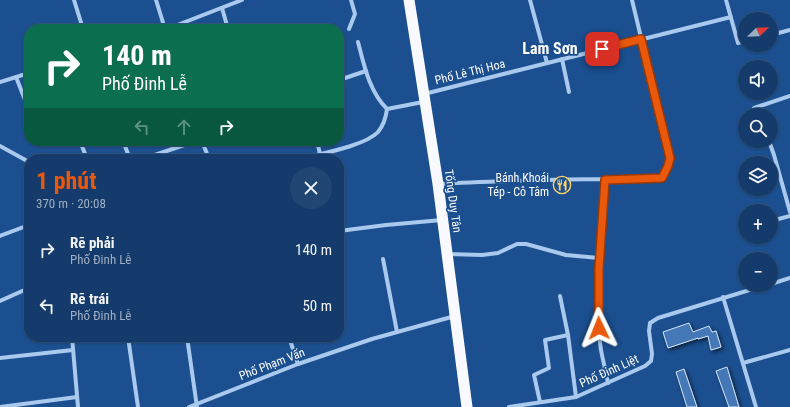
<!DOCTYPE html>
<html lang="vi">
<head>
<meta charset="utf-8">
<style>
	body { margin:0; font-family:"Roboto Condensed",sans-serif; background:#214673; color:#f1f3f6; height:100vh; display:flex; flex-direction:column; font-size:15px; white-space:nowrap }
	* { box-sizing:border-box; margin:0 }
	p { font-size:13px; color:#9dadc1 }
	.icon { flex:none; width:22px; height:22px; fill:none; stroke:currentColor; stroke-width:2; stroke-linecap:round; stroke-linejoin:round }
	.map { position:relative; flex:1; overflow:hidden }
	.panel { position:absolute; left:24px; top:154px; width:320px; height:188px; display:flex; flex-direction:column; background:#143b6b; border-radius:16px; box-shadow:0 1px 3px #0004,0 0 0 1px #33557e }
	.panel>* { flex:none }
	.banner { position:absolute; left:24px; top:24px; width:320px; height:122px; border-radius:16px; box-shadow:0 1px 3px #0004,0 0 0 1px #33557e; background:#0b6e4f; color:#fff; overflow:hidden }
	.needle { width:26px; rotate:67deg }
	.buttons { position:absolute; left:738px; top:12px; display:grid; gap:8px }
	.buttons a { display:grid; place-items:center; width:40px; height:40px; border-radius:50%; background:#143b6b; box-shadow:0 1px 3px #0004,0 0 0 1px #33557e; font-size:20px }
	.pin { position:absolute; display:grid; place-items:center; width:34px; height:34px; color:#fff; margin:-17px; border-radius:8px; box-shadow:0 2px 6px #0006 }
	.me { position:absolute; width:44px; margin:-22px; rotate:358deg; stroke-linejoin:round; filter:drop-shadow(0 0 3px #0008) }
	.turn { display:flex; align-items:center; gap:14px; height:84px; padding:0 12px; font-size:18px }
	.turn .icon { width:52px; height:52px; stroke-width:2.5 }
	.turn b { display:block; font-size:28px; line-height:34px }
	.lanes { display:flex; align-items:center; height:38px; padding:0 12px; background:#0003; justify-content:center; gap:20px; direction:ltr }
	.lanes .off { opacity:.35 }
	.round { display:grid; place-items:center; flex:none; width:42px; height:42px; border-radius:21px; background:#214673 }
	.headline { display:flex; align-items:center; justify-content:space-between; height:68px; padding:0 12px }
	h1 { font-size:24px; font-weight:700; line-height:30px; color:#ea580c }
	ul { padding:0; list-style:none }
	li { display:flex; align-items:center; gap:12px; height:56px; padding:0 12px }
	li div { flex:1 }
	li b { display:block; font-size:15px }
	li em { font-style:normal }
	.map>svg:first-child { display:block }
	.building { fill:#4478b7; stroke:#cfe3fa; filter:url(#shadow) }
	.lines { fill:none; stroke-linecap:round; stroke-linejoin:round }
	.minor { stroke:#a9c9ee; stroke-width:4 }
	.trunk { stroke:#f8faff; stroke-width:11 }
	.route-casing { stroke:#983908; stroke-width:10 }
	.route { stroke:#ea580c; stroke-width:7 }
	.labels { text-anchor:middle; stroke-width:3.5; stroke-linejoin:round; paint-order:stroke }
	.street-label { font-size:12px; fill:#fff; stroke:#1b4f8f }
	.poi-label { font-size:12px; fill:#fff; stroke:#1b4f8f; text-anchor:end }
	.district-label { font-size:16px; font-weight:bold; fill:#fff; stroke:#1b4f8f }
</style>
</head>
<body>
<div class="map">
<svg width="790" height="407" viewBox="0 0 790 407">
	<defs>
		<filter id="shadow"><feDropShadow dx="2" dy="2" stdDeviation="2" flood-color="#0009"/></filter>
	</defs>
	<rect width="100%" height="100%" fill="#1b4f8f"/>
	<!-- building -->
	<g class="building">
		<polygon points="689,323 693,332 709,326 712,332 716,331 721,347 711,350 708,336 698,339 698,338 668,348 663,332"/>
		<polygon points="727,367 739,407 729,407 716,371"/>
		<polygon points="684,369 697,407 687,407 676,372"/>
	</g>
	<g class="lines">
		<!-- minor -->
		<g class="minor">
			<polyline points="74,0 83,29"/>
			<polyline points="156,0 165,29"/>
			<polyline points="530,0 547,63"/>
			<polyline points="726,0 738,43 745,41"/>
			<polyline points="222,8 228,29"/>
			<polyline points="167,29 242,0"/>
			<polyline points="349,29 355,14 351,0"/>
			<polyline points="771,35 790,30"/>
			<path d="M358,42c6,23 11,49 29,67"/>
			<polyline points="562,59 569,92"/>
			<polyline points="16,77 29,110"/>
			<polyline points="339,80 366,71"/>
			<polyline points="0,82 29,73"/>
			<polyline points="424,94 731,17"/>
			<polyline points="387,109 423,102"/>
			<polyline points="757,115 754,108 790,96"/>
			<polyline points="80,141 87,159"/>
			<polyline points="123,141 130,159"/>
			<polyline points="202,141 209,159"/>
			<polyline points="317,141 320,154"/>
			<polyline points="769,141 774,155 790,212"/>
			<polyline points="0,146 29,162"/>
			<polyline points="143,159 196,141"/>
			<path d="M300,159c19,-5 65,-13 78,-27 5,-6 8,-15 9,-23"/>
			<path d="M605,180c-4,56 -13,114 -4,170 2,11 5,22 7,33"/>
			<path d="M438,184c75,-5 149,-4 224,-6 5,-10 8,-17 6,-28l-36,-150"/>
			<polyline points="771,221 790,216"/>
			<polyline points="741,229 745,227"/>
			<polyline points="339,231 386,225 442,220"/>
			<polyline points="0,236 29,225"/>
			<polyline points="448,254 482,255 498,253 517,244 526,244 566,255 599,258"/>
			<polyline points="383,259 397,332"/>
			<polyline points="771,284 790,278"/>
			<polyline points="560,296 568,335 576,397"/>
			<polyline points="723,297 756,407"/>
			<polyline points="0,301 29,288"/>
			<polyline points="72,337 78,407"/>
			<polyline points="128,337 138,407"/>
			<polyline points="187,337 197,407"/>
			<polyline points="289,337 298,364"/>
			<polyline points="0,358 73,350"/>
			<polyline points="743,363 790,350"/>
			<polyline points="540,402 534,375 549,368 545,340 568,335"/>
			<polyline points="0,407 77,397"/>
			<polyline points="189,407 298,364 372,339 455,316"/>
			<polyline points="509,407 576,397 645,366 651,361 652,354 649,331 650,323 658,318 766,285"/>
		</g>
		<!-- trunk -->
		<polyline class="trunk" points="409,0 438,184 467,407"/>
	</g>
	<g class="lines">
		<defs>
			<polyline id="route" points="599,328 599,268 605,180 662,178 668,166 670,158 641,39 602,49"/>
		</defs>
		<!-- route casing -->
		<use href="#route" class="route-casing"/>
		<!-- route -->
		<use href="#route" class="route"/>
	</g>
	<!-- icons -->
	<defs>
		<symbol id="restaurant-ring" viewBox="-11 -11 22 22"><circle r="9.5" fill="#1b4f8f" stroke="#ffd166" stroke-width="1.5"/><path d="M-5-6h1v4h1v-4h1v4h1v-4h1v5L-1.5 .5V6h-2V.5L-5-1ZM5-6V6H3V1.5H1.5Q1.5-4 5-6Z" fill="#ffd166"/></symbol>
	</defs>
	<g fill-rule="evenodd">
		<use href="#restaurant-ring" x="552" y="175" width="20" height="20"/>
	</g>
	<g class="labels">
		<!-- street labels -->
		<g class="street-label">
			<text transform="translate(470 72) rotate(-14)" y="4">Phố Lê Thị Hoa</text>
			<text transform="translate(453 201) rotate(82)" y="4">Tống Duy Tân</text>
			<text transform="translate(272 364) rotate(-21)" y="4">Phố Phạm Vấn</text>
			<text transform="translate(609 371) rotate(-24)" y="4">Phố Đinh Liệt</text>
		</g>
		<!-- poi labels -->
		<g class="poi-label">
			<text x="549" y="182">Bánh Khoái<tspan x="549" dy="14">Tép - Cô Tâm</tspan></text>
		</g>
		<!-- district labels -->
		<g class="district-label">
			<text x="550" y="54">Lam Sơn</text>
		</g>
	</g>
</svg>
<div class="buttons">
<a><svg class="needle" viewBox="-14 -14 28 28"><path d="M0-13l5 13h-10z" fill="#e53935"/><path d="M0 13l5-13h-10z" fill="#9dadc1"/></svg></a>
<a><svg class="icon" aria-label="sound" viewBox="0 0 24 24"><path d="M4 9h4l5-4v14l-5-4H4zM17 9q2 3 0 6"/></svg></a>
<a><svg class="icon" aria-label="search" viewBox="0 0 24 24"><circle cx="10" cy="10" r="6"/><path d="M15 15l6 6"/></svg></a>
<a><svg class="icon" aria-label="layers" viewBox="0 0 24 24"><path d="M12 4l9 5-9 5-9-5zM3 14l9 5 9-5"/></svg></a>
<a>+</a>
<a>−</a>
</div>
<div class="pin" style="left:602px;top:49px;background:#d93025"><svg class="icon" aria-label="arrive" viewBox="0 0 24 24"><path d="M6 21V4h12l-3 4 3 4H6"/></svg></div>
<svg class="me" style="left:599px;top:328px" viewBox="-20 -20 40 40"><path d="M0-17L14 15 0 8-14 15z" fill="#ea580c" stroke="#fff" stroke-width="4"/></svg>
<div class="banner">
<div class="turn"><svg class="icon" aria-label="right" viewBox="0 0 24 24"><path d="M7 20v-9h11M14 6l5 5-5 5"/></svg><div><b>140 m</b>Phố Đinh Lễ</div></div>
<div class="lanes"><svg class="icon off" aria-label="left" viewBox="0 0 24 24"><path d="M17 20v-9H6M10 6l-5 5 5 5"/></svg><svg class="icon off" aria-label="ahead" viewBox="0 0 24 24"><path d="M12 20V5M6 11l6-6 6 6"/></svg><svg class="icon" aria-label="right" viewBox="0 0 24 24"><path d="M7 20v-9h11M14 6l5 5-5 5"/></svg></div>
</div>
<section class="panel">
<div class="headline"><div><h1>1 phút</h1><p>370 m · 20:08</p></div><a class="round"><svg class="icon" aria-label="close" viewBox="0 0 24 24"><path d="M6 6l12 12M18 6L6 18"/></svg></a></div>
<ul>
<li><svg class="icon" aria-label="right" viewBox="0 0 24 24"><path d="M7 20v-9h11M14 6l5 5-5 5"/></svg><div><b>Rẽ phải</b><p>Phố Đinh Lễ</p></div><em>140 m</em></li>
<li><svg class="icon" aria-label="left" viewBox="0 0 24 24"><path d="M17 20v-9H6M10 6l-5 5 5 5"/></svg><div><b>Rẽ trái</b><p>Phố Đinh Lễ</p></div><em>50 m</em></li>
</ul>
</section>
</div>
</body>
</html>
